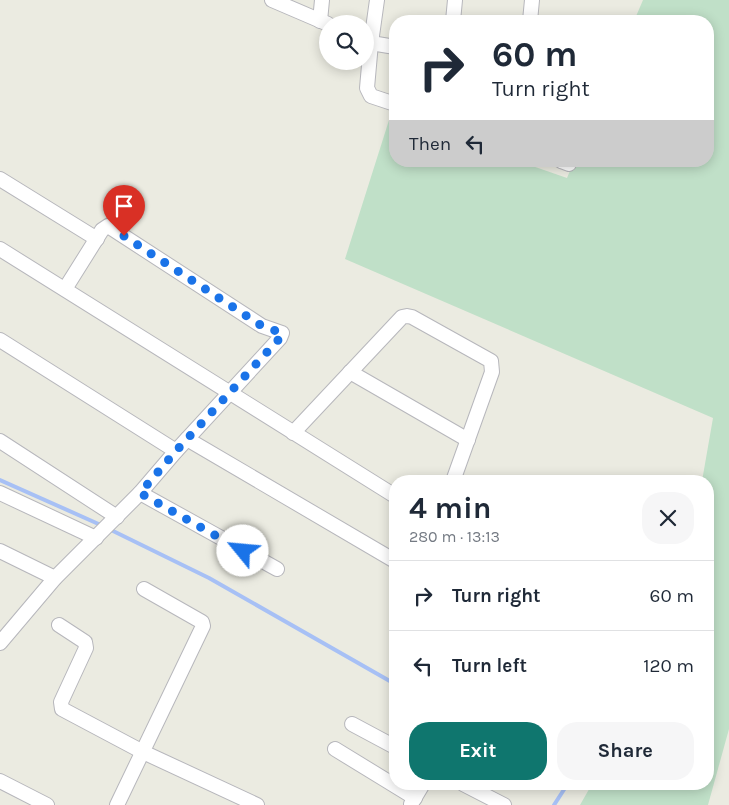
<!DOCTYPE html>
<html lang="en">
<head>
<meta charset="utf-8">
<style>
	body { margin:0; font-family:Karla,sans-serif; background:#f6f6f7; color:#1f2937; height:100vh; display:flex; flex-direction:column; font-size:19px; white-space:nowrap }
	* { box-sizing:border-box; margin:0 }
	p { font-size:16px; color:#747a83 }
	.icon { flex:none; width:28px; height:28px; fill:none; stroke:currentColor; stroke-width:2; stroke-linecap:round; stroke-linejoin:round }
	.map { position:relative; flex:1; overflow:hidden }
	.side { position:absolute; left:389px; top:475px; width:325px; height:315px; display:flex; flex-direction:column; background:#fff; border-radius:20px; box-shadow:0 2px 12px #0003 }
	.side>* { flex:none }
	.guide { position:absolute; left:389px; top:15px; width:325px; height:152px; border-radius:20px; box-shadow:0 2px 12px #0003; background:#fff; color:#1f2937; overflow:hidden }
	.controls { position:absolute; left:319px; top:15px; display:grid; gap:10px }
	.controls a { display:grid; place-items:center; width:55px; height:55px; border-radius:50%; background:#fff; box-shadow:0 2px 12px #0003; font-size:25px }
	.pin { position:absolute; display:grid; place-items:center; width:42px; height:42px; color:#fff; margin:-51px -21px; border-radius:50% 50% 50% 0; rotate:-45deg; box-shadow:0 0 5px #0007 }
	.pin .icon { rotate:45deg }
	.me { position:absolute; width:55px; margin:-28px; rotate:298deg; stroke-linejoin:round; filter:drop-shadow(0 0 4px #0008) }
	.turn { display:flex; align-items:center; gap:18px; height:105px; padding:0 20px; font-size:22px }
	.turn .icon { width:65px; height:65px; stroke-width:2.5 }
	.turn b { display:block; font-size:35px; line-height:42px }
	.then { display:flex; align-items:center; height:48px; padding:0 20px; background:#0003; gap:10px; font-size:19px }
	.round { display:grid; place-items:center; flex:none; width:52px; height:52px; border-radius:20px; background:#f6f6f7 }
	.headline { display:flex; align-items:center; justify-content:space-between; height:85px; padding:0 20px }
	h1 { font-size:30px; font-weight:700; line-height:38px }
	.cta { display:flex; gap:10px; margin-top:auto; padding:10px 20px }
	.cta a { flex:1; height:58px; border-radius:20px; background:#0f766e; color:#fff; font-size:20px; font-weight:700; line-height:58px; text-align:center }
	.cta a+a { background:#f6f6f7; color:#1f2937 }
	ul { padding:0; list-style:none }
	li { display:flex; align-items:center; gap:15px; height:70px; padding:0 20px; border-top:1px solid #e0e1e3 }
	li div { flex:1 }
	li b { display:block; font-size:19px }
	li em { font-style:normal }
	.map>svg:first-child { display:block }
	.green { fill:#c0e0c8 }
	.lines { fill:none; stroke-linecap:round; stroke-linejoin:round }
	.stream { stroke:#a7c0f5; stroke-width:4 }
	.minor-casing { stroke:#b7b7bc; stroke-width:16 }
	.minor { stroke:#fff; stroke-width:14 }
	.route { stroke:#1a73e8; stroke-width:9; stroke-dasharray:0 16.2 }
</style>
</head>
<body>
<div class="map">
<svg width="729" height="805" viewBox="0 0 729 805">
	<rect width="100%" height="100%" fill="#ebebe1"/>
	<!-- green -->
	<polygon class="green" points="643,0 729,0 729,729 708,805 580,805 592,784 708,784 708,481 702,481 713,418 345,259 390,117 395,119 395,161 518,161 567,178 574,161 708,161 708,21 634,21"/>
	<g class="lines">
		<!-- stream -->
		<g class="stream">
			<polyline points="0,480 103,526"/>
			<polyline points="109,529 209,578 395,684"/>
			<polyline points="554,805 565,788 562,784"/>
		</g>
		<defs>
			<g id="minor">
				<polyline points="272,0 328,24"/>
				<polyline points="320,21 322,0"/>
				<polyline points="453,21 455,0"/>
				<polyline points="530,21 532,0"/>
				<polyline points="365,41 371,43 377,0"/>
				<polyline points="395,47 371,43 367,88 371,96 395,104"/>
				<polyline points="561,161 569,164"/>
				<polyline points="0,179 97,239"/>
				<polyline points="0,249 395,496"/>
				<polyline points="0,340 176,451"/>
				<polyline points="350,372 468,440"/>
				<polyline points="293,433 402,317 407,316 412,317 491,361 492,372 453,481"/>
				<polyline points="187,439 395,561"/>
				<polyline points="0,441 117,517"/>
				<polyline points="0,493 96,538"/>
				<polyline points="140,493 277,569"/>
				<polyline points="0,551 55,578"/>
				<polyline points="59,625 85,642 86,648 61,702 62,709 143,752 257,805"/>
				<polyline points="0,643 55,578 140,493 176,451 280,338 282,333 262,326 108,226 102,230 65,289"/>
				<polyline points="352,724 395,747"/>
				<polyline points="335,749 415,798"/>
				<polyline points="0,781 47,805"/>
				<polyline points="463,784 504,805"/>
				<polyline points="411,804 423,784"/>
				<polyline points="117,805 203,626 202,622 144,589"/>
			</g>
		</defs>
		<!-- minor casing -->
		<use href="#minor" class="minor-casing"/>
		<!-- minor -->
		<use href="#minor" class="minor"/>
	</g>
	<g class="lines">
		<!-- route -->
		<polyline class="route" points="124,236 262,326 282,333 280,338 176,451 140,493 243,551"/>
	</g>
</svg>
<div class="controls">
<a><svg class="icon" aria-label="search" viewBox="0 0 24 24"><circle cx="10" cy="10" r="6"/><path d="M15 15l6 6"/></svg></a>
</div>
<div class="pin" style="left:124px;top:236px;background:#d93025"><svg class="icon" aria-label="arrive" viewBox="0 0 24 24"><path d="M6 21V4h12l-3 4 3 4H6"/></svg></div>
<svg class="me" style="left:243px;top:551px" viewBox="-20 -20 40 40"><circle r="19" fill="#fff"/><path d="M0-13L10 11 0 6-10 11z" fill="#1a73e8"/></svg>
<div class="guide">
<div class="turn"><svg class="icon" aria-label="right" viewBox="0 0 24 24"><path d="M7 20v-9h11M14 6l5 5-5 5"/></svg><div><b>60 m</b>Turn right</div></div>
<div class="then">Then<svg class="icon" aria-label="left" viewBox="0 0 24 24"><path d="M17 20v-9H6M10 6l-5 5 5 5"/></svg></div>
</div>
<section class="side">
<div class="headline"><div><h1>4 min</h1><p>280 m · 13:13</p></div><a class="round"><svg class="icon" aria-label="close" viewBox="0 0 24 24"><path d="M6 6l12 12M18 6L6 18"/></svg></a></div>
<ul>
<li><svg class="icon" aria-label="right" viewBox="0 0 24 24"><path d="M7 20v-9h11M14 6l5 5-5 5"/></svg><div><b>Turn right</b></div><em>60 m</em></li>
<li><svg class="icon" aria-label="left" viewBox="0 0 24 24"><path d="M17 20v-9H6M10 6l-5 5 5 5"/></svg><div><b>Turn left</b></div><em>120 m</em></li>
</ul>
<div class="cta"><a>Exit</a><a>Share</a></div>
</section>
</div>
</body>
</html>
